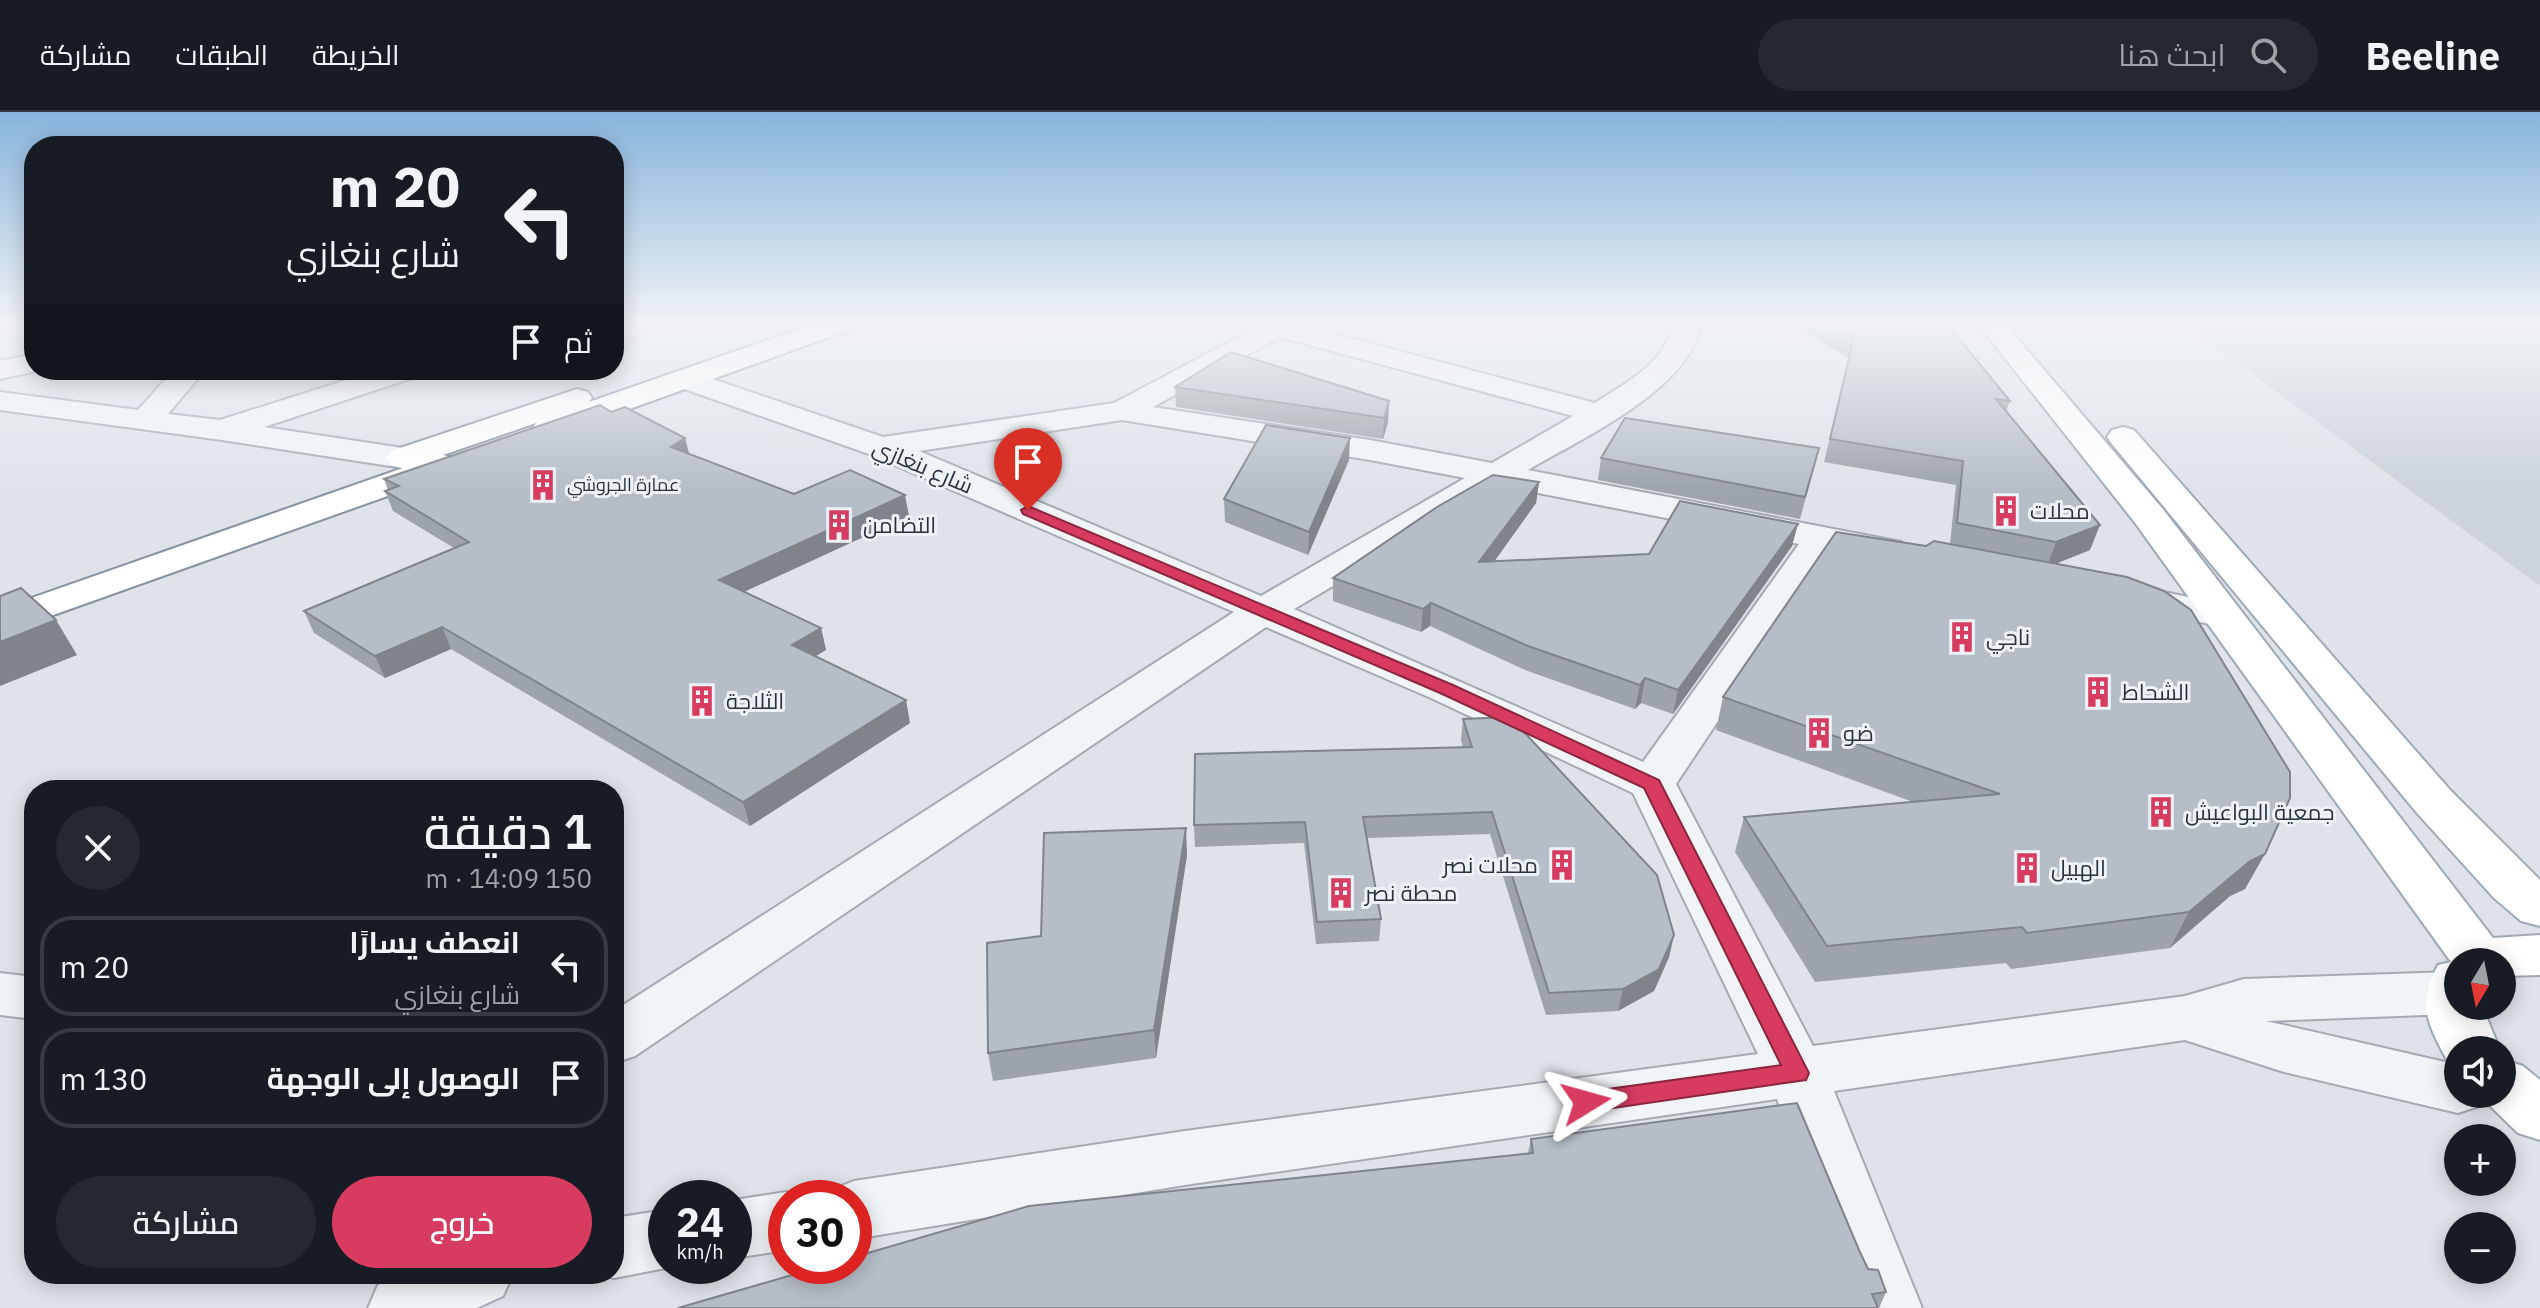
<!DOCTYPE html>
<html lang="ar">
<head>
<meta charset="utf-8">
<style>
	body { margin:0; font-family:"IBM Plex Sans",Cairo,sans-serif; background:#242831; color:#f1f3f6; direction:rtl; height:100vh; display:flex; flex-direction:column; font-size:30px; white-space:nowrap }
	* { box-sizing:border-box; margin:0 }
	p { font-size:26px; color:#9ea1a6 }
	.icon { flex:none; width:44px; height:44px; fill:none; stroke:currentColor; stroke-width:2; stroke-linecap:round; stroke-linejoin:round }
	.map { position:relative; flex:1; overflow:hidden; direction:ltr }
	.sheet { position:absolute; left:24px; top:668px; width:600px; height:504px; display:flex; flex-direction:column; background:#171b24; border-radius:32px; box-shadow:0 4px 20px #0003; direction:rtl }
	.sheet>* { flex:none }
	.banner { position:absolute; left:24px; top:24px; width:600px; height:244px; border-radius:32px; box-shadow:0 4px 20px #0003; direction:rtl; background:#171b24; color:#f1f3f6; overflow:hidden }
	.needle { width:52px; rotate:190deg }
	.tools { position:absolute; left:2444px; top:836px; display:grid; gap:16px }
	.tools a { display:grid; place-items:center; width:72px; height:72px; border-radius:50%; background:#171b24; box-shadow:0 4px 20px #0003; font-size:40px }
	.speed { position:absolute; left:648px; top:1068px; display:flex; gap:16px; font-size:40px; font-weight:700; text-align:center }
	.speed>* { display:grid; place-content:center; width:104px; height:104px; border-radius:50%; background:#171b24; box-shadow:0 4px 20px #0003; line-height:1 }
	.speed small { font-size:20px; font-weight:400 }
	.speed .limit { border:12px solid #d22; background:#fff; color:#111 }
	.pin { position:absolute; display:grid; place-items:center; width:68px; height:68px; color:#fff; margin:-82px -34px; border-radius:50% 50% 50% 0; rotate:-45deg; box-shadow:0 0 8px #0007 }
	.pin .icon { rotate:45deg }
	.me { position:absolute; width:88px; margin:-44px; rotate:82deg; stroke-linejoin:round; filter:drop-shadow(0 0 6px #0008) }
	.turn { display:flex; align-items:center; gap:28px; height:168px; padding:0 32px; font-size:36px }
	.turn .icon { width:104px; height:104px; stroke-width:2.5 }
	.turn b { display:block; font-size:56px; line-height:68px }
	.then { display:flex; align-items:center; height:76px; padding:0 32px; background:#0003; gap:16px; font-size:30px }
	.round { display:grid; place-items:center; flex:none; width:84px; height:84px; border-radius:42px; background:#242831 }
	.overview { display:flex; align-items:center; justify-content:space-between; height:136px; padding:0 32px }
	h1 { font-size:48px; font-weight:600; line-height:60px }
	.primary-button { display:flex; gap:16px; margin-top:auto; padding:16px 32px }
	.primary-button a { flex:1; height:92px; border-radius:48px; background:#d73b60; color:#fff; font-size:32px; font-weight:600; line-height:92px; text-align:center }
	.primary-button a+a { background:#242831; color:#f1f3f6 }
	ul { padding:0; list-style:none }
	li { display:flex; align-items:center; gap:24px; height:100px; margin:0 16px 12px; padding:0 16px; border:4px solid #363941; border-radius:32px }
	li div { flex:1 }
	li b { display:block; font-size:30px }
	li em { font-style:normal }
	header { display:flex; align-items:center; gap:48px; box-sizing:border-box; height:112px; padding:0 40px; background:#171b24; border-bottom:2px solid #363941 }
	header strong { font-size:38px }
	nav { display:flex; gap:44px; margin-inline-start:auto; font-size:28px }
	.search { width:560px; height:72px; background:#242831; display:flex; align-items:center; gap:20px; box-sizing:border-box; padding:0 28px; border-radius:44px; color:#9ea1a6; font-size:30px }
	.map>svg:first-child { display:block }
	.built { fill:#ccd3db }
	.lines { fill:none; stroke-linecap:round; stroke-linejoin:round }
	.minor-casing { stroke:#a3aab3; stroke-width:4 }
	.primary-casing { stroke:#9da9b5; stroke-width:4 }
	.trunk-casing { stroke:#8592a0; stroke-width:4 }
	.minor { fill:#f1f4f7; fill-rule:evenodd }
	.primary { fill:#fff; fill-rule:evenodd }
	.trunk { fill:#fff; fill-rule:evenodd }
	.wall { fill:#9ca3aa }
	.shaded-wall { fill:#7f848b }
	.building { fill:#b5bdc6; stroke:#7f848b; stroke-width:2 }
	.route { fill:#d73b60; stroke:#8c263e; stroke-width:2 }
	.labels { text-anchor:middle; stroke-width:6; stroke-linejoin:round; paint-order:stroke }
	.far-poi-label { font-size:18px; fill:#263241; stroke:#eef2f6; text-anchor:start }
	.street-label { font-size:22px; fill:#263241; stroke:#eef2f6 }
	.poi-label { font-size:22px; fill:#263241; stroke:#eef2f6; text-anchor:start }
</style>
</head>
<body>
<header>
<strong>Beeline</strong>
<div class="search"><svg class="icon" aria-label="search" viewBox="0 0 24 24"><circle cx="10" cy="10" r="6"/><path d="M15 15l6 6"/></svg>ابحث هنا</div>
<nav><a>الخريطة</a><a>الطبقات</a><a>مشاركة</a></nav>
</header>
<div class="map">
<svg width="2540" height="1196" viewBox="0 0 2540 1196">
	<rect width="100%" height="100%" fill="#dee3e9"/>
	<!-- built -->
	<polygon class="built" points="2183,212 2540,212 2540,474 2232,247"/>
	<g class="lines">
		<defs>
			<g id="minor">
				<path d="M1248,212h49l298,79c32,-21 69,-39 79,-79h26c-8,65 -120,115 -172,146l373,72 6,8 -6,8 -13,3 -56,-11 -156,234 137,262 372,-50 59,-17 208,-7 6,2v32l14,2 -20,6 -186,7 192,44v29h28l-7,12 -21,7 -174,-41 -99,-32 -351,51 88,217h-70l-75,-209 -592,86 -331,54v-41h-27l4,-8 23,-9 331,-50 573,-77 -125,-261 -202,-95 -165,-71 -631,429 -21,7v-52l620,-399 -365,-158 -196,-69 -4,-6 4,-6 11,-3 11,3 188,64 231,-34 138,-73zM1280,225l293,79 -81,47 -122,-23 -217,-33zM1122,308l248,40 95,18 -204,118 -342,-145zM1502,374l297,58 -156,218 -349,-153z"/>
				<polygon points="34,242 34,258 41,258 0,267 0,249"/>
				<polygon points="174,258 205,258 168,302 220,308 378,258 423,258 418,264 264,315 403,336 415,339 420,346 415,353 403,356 222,328 0,298 0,280 138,298"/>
				<polygon points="2128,473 2234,494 2240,502 2234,510 2220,514 2114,493 2108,485 2114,477"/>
				<polygon points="0,861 34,865 34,907 0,903"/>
				<polygon points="786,1080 803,1086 786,1086 786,1138 734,1146 734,1088"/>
				<polygon points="666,1098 666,1154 676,1154 614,1166 603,1162 614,1162 614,1106"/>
				<polygon points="404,1162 513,1162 503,1184 477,1196 368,1196 378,1173"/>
			</g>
			<g id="primary">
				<path d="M1978,212h27l157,184 331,430 47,-3v40l-38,1v-14h-44v44h24l18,44h-42v19l-8,-3c-20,-39 -35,-58 -12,-101l13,-3 -315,-438z"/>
				<polygon points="2123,315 2134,318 2451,679 2540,768 2540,814 2521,809 2494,786 2417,701 2112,332 2107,325 2112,318"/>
				<polygon points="2502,947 2523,954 2540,968 2540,1028 2518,1021 2478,982 2502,982"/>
			</g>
			<polygon id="trunk" points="814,212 853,212 849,218 560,322 549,325 538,322 533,315 536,311 443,343 455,346 460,353 455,360 0,522 0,497 403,356 391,353 386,346 391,339 577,277 588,280 592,286 589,290"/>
		</defs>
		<!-- minor casing -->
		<use href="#minor" class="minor-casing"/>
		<!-- primary casing -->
		<use href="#primary" class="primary-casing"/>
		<!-- trunk casing -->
		<use href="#trunk" class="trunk-casing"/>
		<!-- minor -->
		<use href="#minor" class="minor"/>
		<!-- primary -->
		<use href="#primary" class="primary"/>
		<!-- trunk -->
		<use href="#trunk" class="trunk"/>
	</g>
	<!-- wall -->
	<g class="wall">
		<polygon points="1801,212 1947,212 2010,289 2006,300 2090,438 2055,452 2245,777 2230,784 2170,836 2011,857 2006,851 1815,870 1735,740 1744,705 1913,690 1716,618 1723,585 1926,434 1950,432 1956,373 1824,350 1849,246 1799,217"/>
		<polygon points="1175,275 1389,289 1388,310 1383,327 1176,295"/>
		<polygon points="611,300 685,326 689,341 794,382 909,404 744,480 821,516 826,538 816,544 910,611 750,714 451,537 385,566 314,521 304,499 454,436 393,399 385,379 388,378 384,367"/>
		<polygon points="1819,336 1800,407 1598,368 1601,346"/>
		<polygon points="1349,348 1308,443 1225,410 1224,387"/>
		<polygon points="1539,370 1536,391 1494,450 1792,434 1673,602 1641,591 1635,597 1525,558 1430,514 1421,520 1333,489 1333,466"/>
		<polygon points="1463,607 1674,823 1669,845 1654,879 1618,899 1546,903 1490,722 1367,726 1381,807 1379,829 1316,832 1304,731 1195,735 1194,713 1463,636 1461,628"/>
		<polygon points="1187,743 1156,946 993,969 988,941 1041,824"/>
		<polygon points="1531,1027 1859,1138 1868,1157 1886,1180 1879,1196 678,1196 1528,1041"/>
	</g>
	<!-- shaded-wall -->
	<g class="shaded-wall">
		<polygon points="1389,289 1388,310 1383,327 1384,306"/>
		<polygon points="685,326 690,346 671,335"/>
		<polygon points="1350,326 1349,348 1308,443 1309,420"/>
		<polygon points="1539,370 1536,391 1477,473 1479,450"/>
		<polygon points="905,383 909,404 724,489 719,468"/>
		<polygon points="1798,412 1792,434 1673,602 1678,578"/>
		<polygon points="2100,413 2090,438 2047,455 2056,430"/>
		<polygon points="1431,491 1430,514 1421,520 1423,497"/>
		<polygon points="56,508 77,543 0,574 0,530"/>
		<polygon points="442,515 451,537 385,566 375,544"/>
		<polygon points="821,516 826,538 797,555 792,533"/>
		<polygon points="1645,566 1641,591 1635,597 1640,573"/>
		<polygon points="906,588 910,611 750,714 743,690"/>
		<polygon points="1186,716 1187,743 1156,946 1154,918"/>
		<polygon points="2265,742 2245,777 2230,784 2170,836 2189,800 2250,749"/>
		<polygon points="1674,823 1669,845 1654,879 1618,899 1623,877"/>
	</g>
	<!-- building -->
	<g class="building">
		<polygon points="1830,212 1947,212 2010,289 1996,287 2100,413 2056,430 1957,411 1963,349 1830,327 1854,225"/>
		<polygon points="1231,240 1389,289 1384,306 1175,275"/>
		<polygon points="600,293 611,300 625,295 685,326 671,335 794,382 850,358 905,383 719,468 821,516 792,533 906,588 743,690 442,515 375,544 304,499 469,430 385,379 399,374 384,367"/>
		<polygon points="1625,306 1819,336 1805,385 1601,346"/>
		<polygon points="1266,313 1350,326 1309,420 1224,387"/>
		<polygon points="1493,363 1539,370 1479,450 1649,442 1680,389 1798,412 1678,578 1645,566 1640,573 1528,534 1431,491 1423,497 1333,466 1437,395"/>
		<polygon points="1836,420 1926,434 1934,429 2127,465 2164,479 2191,498 2290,660 2290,686 2265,742 2250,749 2189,800 2027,821 2022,815 1827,834 1744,705 2000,682 1723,585"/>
		<polygon points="21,476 56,508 0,530 0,484"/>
		<polygon points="1510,605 1657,763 1674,823 1659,857 1623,877 1549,881 1492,700 1363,705 1381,807 1317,810 1305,710 1194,713 1195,642 1472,635 1463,607"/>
		<polygon points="1186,716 1154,918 988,941 987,831 1041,824 1044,721"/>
		<polygon points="1797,991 1859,1138 1868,1157 1878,1158 1886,1180 1872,1182 1878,1196 678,1196 823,1154 854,1154 854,1145 1029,1094 1533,1041 1531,1027"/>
	</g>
	<!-- sky -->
	<linearGradient id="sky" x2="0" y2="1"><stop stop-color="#87b4dc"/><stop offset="0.56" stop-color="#f0f2f5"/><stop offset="1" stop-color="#f0f2f5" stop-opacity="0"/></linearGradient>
	<rect width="2540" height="379" fill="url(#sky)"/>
	<!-- route -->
	<polygon class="route" points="1028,394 1453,573 1659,668 1809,961 1806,968 1586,1000 1577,997 1574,990 1577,983 1586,980 1781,953 1644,676 1440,581 1023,402 1021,398"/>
	<!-- icons -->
	<defs>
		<symbol id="building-bare" viewBox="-9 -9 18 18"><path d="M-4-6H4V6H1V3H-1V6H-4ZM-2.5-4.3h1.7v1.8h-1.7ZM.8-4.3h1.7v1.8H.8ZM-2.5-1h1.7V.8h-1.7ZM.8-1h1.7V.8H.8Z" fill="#d73b60" stroke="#eef2f6" stroke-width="2.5" paint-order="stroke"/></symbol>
	</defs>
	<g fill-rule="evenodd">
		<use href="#building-bare" x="521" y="351" width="44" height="44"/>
		<use href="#building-bare" x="1984" y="377" width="44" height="44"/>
		<use href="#building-bare" x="817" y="391" width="44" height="44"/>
		<use href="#building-bare" x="1940" y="503" width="44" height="44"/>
		<use href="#building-bare" x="2076" y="558" width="44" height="44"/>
		<use href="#building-bare" x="680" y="567" width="44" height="44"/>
		<use href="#building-bare" x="1797" y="599" width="44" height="44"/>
		<use href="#building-bare" x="2139" y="678" width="44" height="44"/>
		<use href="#building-bare" x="1540" y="731" width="44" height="44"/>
		<use href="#building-bare" x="2005" y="734" width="44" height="44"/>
		<use href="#building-bare" x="1319" y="759" width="44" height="44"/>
	</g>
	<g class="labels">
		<!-- far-poi labels -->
		<g class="far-poi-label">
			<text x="567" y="379">عمارة الجروشي</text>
		</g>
		<!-- street labels -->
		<g class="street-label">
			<text transform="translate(923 354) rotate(23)" y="8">شارع بنغازي</text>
		</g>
		<!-- poi labels -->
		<g class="poi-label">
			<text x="2030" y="407">محلات</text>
			<text x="863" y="421">التضامن</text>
			<text x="1986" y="533">ناجي</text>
			<text x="2122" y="588">الشحاط</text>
			<text x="726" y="597">الثلاجة</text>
			<text x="1843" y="629">ضو</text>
			<text x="2185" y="708">جمعية البواعيش</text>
			<text x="1538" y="761" text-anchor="end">محلات نصر</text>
			<text x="2051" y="764">الهبيل</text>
			<text x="1365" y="789">محطة نصر</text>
		</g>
	</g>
</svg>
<div class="tools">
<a><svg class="needle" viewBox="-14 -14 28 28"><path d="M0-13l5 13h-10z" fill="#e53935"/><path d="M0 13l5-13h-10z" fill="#9ea1a6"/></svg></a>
<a><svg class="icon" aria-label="sound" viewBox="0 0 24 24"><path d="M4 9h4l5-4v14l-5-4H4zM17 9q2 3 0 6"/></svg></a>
<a>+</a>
<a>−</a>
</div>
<div class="speed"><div>24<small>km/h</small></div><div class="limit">30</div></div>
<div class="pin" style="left:1028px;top:398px;background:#d93025"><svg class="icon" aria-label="arrive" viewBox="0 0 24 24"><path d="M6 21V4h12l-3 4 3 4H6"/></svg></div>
<svg class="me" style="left:1586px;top:990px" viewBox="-20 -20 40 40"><path d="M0-17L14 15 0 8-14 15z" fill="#d73b60" stroke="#fff" stroke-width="4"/></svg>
<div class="banner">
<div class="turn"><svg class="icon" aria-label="left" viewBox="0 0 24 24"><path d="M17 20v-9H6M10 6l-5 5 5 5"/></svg><div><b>20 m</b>شارع بنغازي</div></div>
<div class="then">ثم<svg class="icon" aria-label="arrive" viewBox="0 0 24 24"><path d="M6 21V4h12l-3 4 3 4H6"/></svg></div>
</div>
<section class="sheet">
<div class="overview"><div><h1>1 دقيقة</h1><p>150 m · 14:09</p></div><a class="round"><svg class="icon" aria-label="close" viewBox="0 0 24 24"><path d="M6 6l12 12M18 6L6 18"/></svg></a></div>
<ul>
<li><svg class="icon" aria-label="left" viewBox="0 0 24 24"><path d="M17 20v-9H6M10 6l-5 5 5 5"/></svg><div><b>انعطف يسارًا</b><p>شارع بنغازي</p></div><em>20 m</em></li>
<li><svg class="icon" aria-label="arrive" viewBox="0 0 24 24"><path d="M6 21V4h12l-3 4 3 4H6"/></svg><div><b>الوصول إلى الوجهة</b></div><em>130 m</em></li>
</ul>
<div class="primary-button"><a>خروج</a><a>مشاركة</a></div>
</section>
</div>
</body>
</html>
